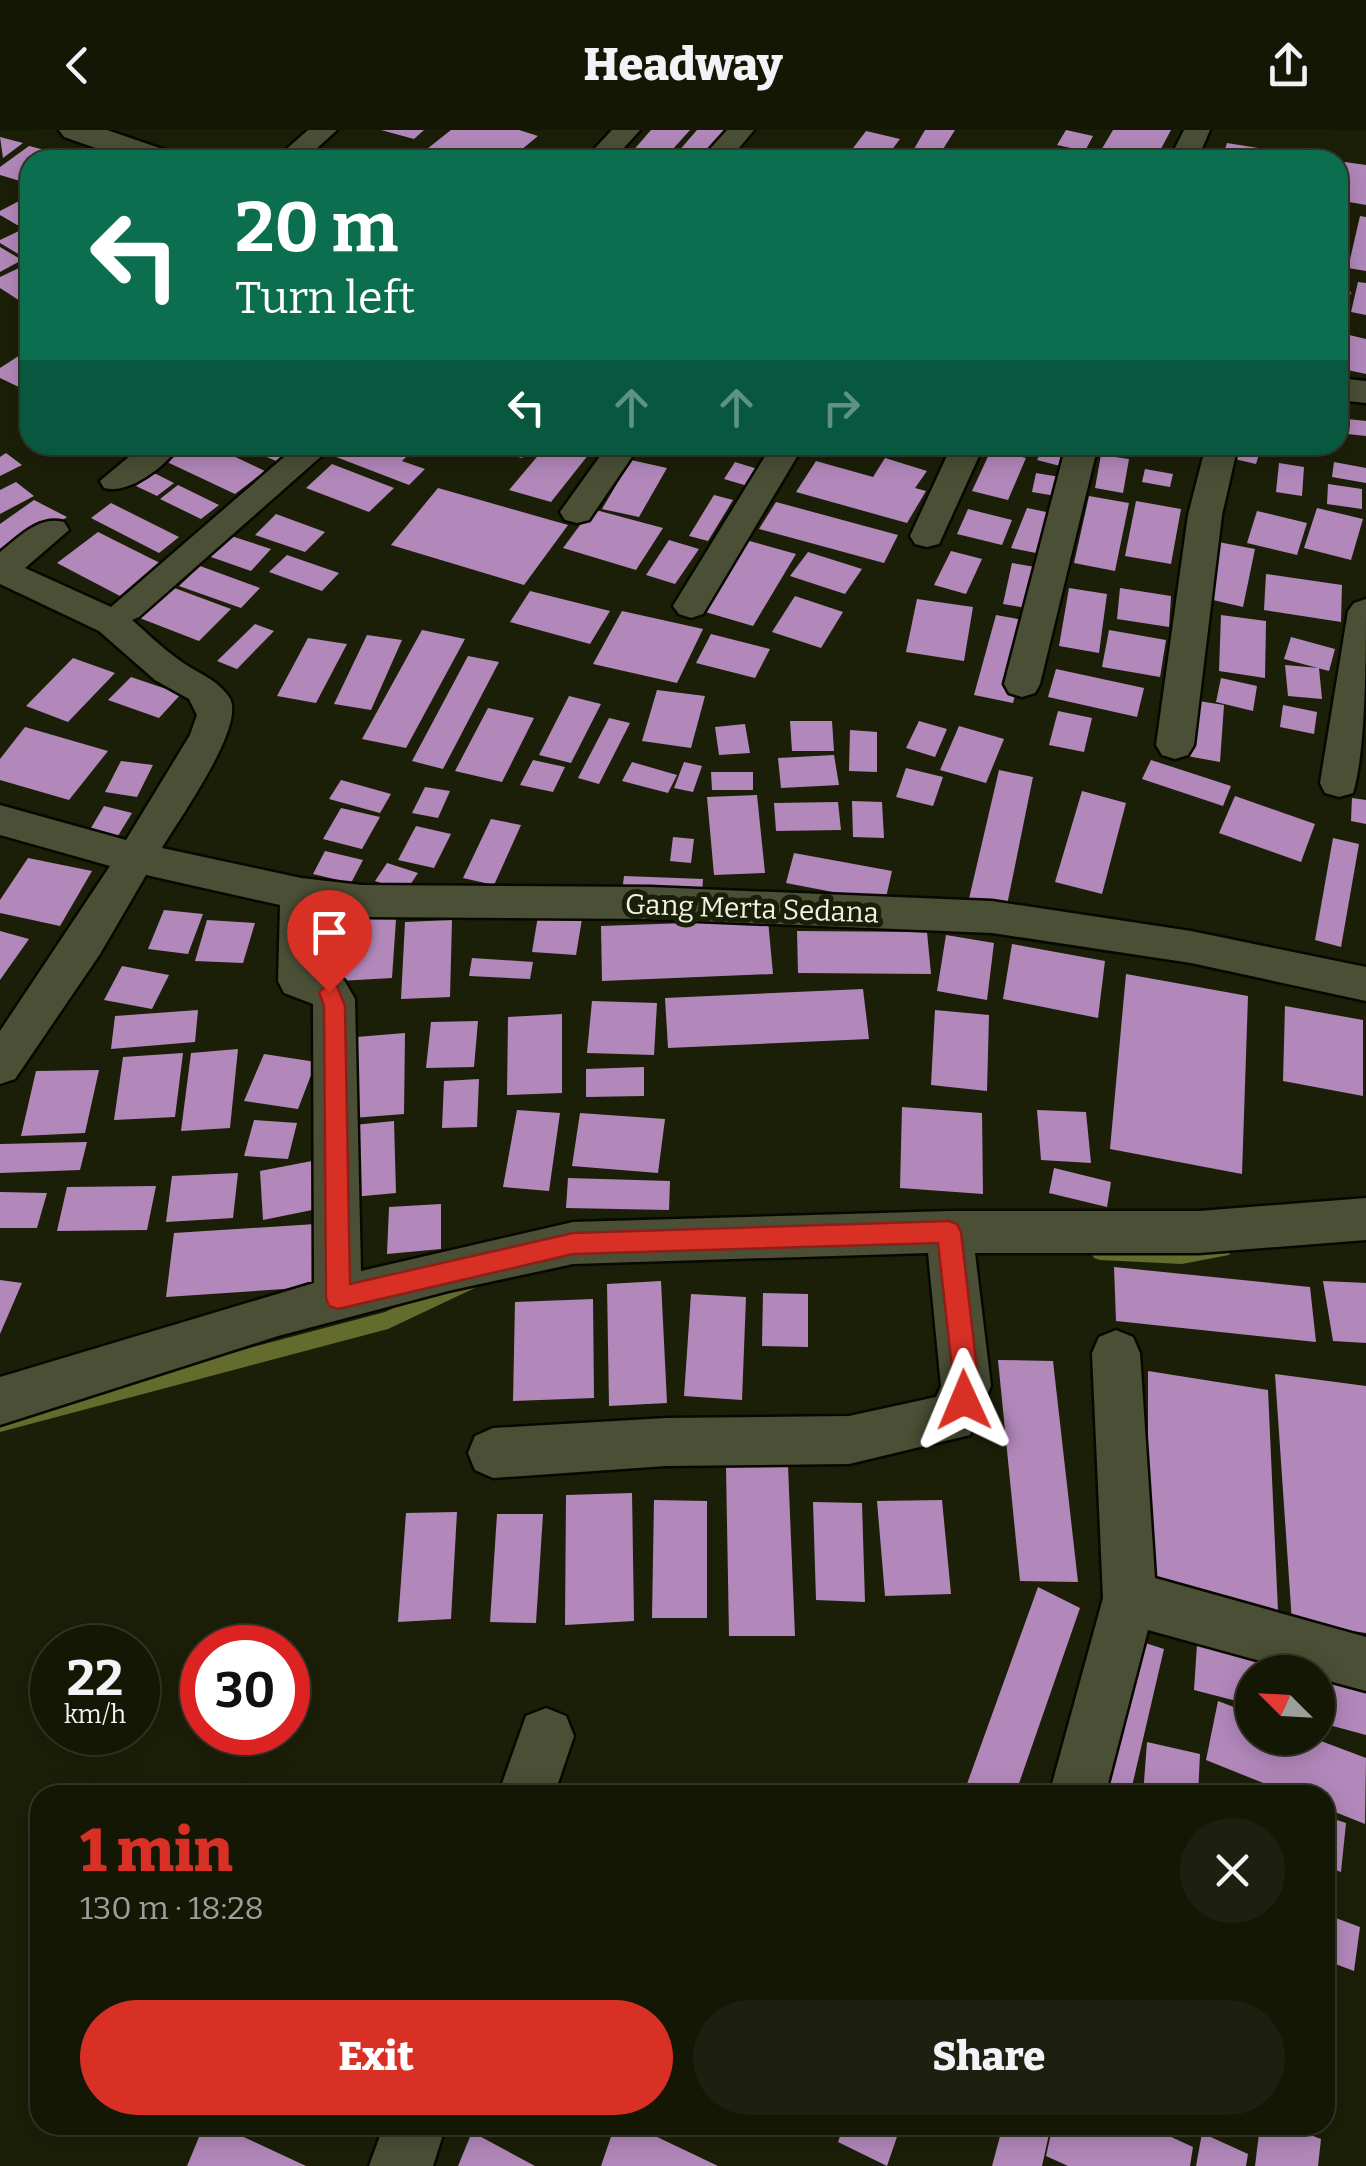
<!DOCTYPE html>
<html lang="en">
<head>
<meta charset="utf-8">
<style>
	body { margin:0; font-family:Bitter,serif; background:#1e200f; color:#f1f3f6; height:100vh; display:flex; flex-direction:column; font-size:38px; white-space:nowrap }
	* { box-sizing:border-box; margin:0 }
	p { font-size:32px; color:#9d9f9a }
	.icon { flex:none; width:55px; height:55px; fill:none; stroke:currentColor; stroke-width:2; stroke-linecap:round; stroke-linejoin:round }
	.map { position:relative; flex:1; overflow:hidden }
	.side { position:absolute; left:30px; top:1655px; width:1305px; height:350px; display:flex; flex-direction:column; background:#151705; border-radius:30px; box-shadow:0 5px 25px #0003,0 0 0 2px #343627 }
	.side>* { flex:none }
	.hud { position:absolute; left:20px; top:20px; width:1328px; height:305px; border-radius:30px; box-shadow:0 5px 25px #0003,0 0 0 2px #343627; background:#0b6e4f; color:#fff; overflow:hidden }
	.needle { width:65px; rotate:294deg }
	.controls { position:absolute; left:1235px; top:1525px; display:grid; gap:20px }
	.controls a { display:grid; place-items:center; width:100px; height:100px; border-radius:50%; background:#151705; box-shadow:0 5px 25px #0003,0 0 0 2px #343627; font-size:50px }
	.speed { position:absolute; left:30px; top:1495px; display:flex; gap:20px; font-size:50px; font-weight:700; text-align:center }
	.speed>* { display:grid; place-content:center; width:130px; height:130px; border-radius:50%; background:#151705; box-shadow:0 5px 25px #0003,0 0 0 2px #343627; line-height:1 }
	.speed small { font-size:25px; font-weight:400 }
	.speed .limit { border:15px solid #d22; background:#fff; color:#111 }
	.pin { position:absolute; display:grid; place-items:center; width:85px; height:85px; color:#fff; margin:-102px -42px; border-radius:50% 50% 50% 0; rotate:-45deg; box-shadow:0 0 10px #0007 }
	.pin .icon { rotate:45deg }
	.me { position:absolute; width:110px; margin:-55px; rotate:359deg; stroke-linejoin:round; filter:drop-shadow(0 0 8px #0008) }
	.turn { display:flex; align-items:center; gap:35px; height:210px; padding:0 50px; font-size:45px }
	.turn .icon { width:130px; height:130px; stroke-width:2.5 }
	.turn b { display:block; font-size:70px; line-height:85px }
	.lanes { display:flex; align-items:center; height:95px; padding:0 50px; background:#0003; justify-content:center; gap:50px; direction:ltr }
	.lanes .off { opacity:.35 }
	.round { display:grid; place-items:center; flex:none; width:105px; height:105px; border-radius:52px; background:#1e200f }
	.overview { display:flex; align-items:center; justify-content:space-between; height:170px; padding:0 50px }
	h1 { font-size:60px; font-weight:800; line-height:75px; color:#d93025 }
	.action { display:flex; gap:20px; margin-top:auto; padding:20px 50px }
	.action a { flex:1; height:115px; border-radius:60px; background:#d93025; color:#fff; font-size:40px; font-weight:800; line-height:115px; text-align:center }
	.action a+a { background:#1e200f; color:#f1f3f6 }
	header { display:flex; justify-content:space-between; align-items:center; height:130px; padding:0 50px; background:#151705; font-size:45px; font-weight:800 }
	.map>svg:first-child { display:block }
	.lines { fill:none; stroke-linecap:round; stroke-linejoin:round }
	.stream { fill:#636c2d; fill-rule:evenodd }
	.building { fill:#b288bb }
	.service-casing { stroke:#070800; stroke-width:6 }
	.minor-casing { stroke:#070800; stroke-width:5 }
	.tertiary-casing { stroke:#070800; stroke-width:5 }
	.service { fill:#4a4f35; fill-rule:evenodd }
	.minor { fill:#4a4f35; fill-rule:evenodd }
	.tertiary { fill:#4a4f35; fill-rule:evenodd }
	.route { fill:#d93025; stroke:#8d1f18; stroke-width:2.5 }
	.labels { text-anchor:middle; stroke-width:10; stroke-linejoin:round; paint-order:stroke }
	.street-label { font-size:28px; fill:#f0f3e4; stroke:#1c1f07 }
</style>
</head>
<body>
<header><svg class="icon" aria-label="back" viewBox="0 0 24 24"><path d="M15 5l-7 7 7 7"/></svg>Headway<svg class="icon" aria-label="share" viewBox="0 0 24 24"><path d="M12 15V3M7 8l5-5 5 5M5 13v7h14v-7"/></svg></header>
<div class="map">
<svg width="1366" height="2036" viewBox="0 0 1366 2036">
	<rect width="100%" height="100%" fill="#1c1f07"/>
	<g class="lines">
		<!-- stream -->
		<g class="stream">
			<polygon points="1223,1111 1229,1113 1232,1119 1229,1125 1182,1134 1100,1130 1094,1128 1091,1122 1094,1116 1100,1114 1182,1118"/>
			<polygon points="472,1142 479,1144 481,1150 479,1156 388,1199 0,1302 0,1284 385,1182"/>
		</g>
	</g>
	<!-- building -->
	<g class="building">
		<polygon points="381,0 424,0 414,9"/>
		<polygon points="451,0 519,0 538,6 509,30 413,30"/>
		<polygon points="651,0 690,0 663,30 631,23"/>
		<polygon points="697,0 726,0 700,30 671,30"/>
		<polygon points="925,0 955,0 940,24 914,19"/>
		<polygon points="1066,0 1093,6 1085,21 1057,15"/>
		<polygon points="1113,0 1171,0 1155,30 1100,22"/>
		<polygon points="866,1 900,9 884,30 844,30"/>
		<polygon points="0,7 23,13 3,28"/>
		<polygon points="1227,13 1321,28 1320,30 1222,30"/>
		<polygon points="29,16 73,27 30,30 30,54 0,45 0,37"/>
		<polygon points="1338,31 1366,35 1366,75 1338,70"/>
		<polygon points="21,70 30,75 30,89 17,95 0,85 0,81"/>
		<polygon points="1338,84 1350,86 1341,144 1338,144"/>
		<polygon points="1360,86 1366,87 1366,141 1348,138"/>
		<polygon points="19,101 30,108 30,131 0,113 0,110"/>
		<polygon points="0,117 22,130 0,142"/>
		<polygon points="21,137 30,143 30,167 20,171 0,158 0,147"/>
		<polygon points="1358,152 1366,153 1366,185 1351,182"/>
		<polygon points="1338,159 1351,162 1339,208 1338,208"/>
		<polygon points="1345,204 1366,209 1366,244 1338,238"/>
		<polygon points="20,225 30,229 30,253 21,258 0,248 0,238"/>
		<polygon points="1338,288 1366,291 1366,306 1338,303"/>
		<polygon points="190,315 210,315 265,341 235,364 167,332"/>
		<polygon points="239,315 308,315 283,334"/>
		<polygon points="343,315 380,315 408,325 402,331 425,339 409,355 331,325"/>
		<polygon points="490,315 531,315 522,328 487,319"/>
		<polygon points="547,315 589,324 551,372 509,360"/>
		<polygon points="651,315 696,315 686,327"/>
		<polygon points="1045,315 1075,315 1064,337 1037,330"/>
		<polygon points="1229,315 1262,315 1256,334 1226,327"/>
		<polygon points="1275,315 1310,315 1309,325 1275,320"/>
		<polygon points="991,320 1026,328 1008,370 972,361"/>
		<polygon points="6,323 22,335 0,346 0,327"/>
		<polygon points="1101,325 1129,329 1123,363 1095,358"/>
		<polygon points="885,328 927,341 915,358 926,361 907,393 796,362 816,331 873,347"/>
		<polygon points="631,330 667,338 639,387 602,379"/>
		<polygon points="735,332 761,340 751,357 724,349"/>
		<polygon points="1334,332 1366,338 1366,353 1332,347"/>
		<polygon points="1279,333 1304,337 1302,366 1276,362"/>
		<polygon points="332,334 394,358 369,382 306,358"/>
		<polygon points="1145,339 1173,344 1170,357 1142,352"/>
		<polygon points="154,343 174,353 157,366 136,356"/>
		<polygon points="1036,343 1060,347 1056,366 1032,362"/>
		<polygon points="16,352 34,366 0,384 0,360"/>
		<polygon points="1328,354 1362,359 1362,379 1327,374"/>
		<polygon points="178,355 219,375 201,389 160,369"/>
		<polygon points="438,358 568,395 524,455 391,415"/>
		<polygon points="714,365 733,370 708,411 689,406"/>
		<polygon points="1089,366 1129,373 1115,441 1074,433"/>
		<polygon points="34,370 67,387 9,430 0,425 0,394"/>
		<polygon points="1136,371 1181,379 1171,434 1125,426"/>
		<polygon points="776,372 898,405 884,433 759,399"/>
		<polygon points="111,373 179,407 159,423 91,388"/>
		<polygon points="1027,378 1056,384 1041,424 1011,418"/>
		<polygon points="1317,378 1363,389 1351,430 1304,418"/>
		<polygon points="592,379 663,398 636,440 563,418"/>
		<polygon points="968,379 1012,390 1002,415 957,404"/>
		<polygon points="1257,381 1307,393 1297,425 1247,413"/>
		<polygon points="276,384 325,402 305,422 255,405"/>
		<polygon points="98,402 162,434 120,466 57,433"/>
		<polygon points="228,405 271,419 251,441 208,426"/>
		<polygon points="669,410 699,419 675,454 646,445"/>
		<polygon points="746,410 796,424 753,496 702,481"/>
		<polygon points="1213,411 1255,419 1243,477 1200,467"/>
		<polygon points="951,421 982,429 966,464 934,455"/>
		<polygon points="808,422 862,439 845,464 790,446"/>
		<polygon points="287,425 339,443 322,461 269,442"/>
		<polygon points="1012,433 1041,438 1033,479 1003,474"/>
		<polygon points="200,436 260,458 241,478 179,456"/>
		<polygon points="1266,444 1342,455 1341,492 1264,480"/>
		<polygon points="169,456 231,479 199,511 137,487"/>
		<polygon points="1069,458 1107,464 1099,523 1059,516"/>
		<polygon points="1120,458 1171,466 1169,497 1117,489"/>
		<polygon points="530,461 610,481 590,514 510,492"/>
		<polygon points="795,466 843,482 821,518 772,502"/>
		<polygon points="917,469 973,477 964,531 906,522"/>
		<polygon points="622,481 703,499 677,553 593,534"/>
		<polygon points="996,485 1034,492 1013,573 974,565"/>
		<polygon points="1221,485 1266,491 1265,548 1219,541"/>
		<polygon points="255,494 274,501 237,539 217,531"/>
		<polygon points="422,500 465,509 406,618 362,609"/>
		<polygon points="1109,500 1166,510 1160,547 1102,537"/>
		<polygon points="711,504 770,519 755,548 696,533"/>
		<polygon points="367,505 402,510 371,580 334,574"/>
		<polygon points="1291,507 1335,519 1329,541 1284,529"/>
		<polygon points="308,508 347,514 316,573 277,566"/>
		<polygon points="468,526 499,532 443,639 412,631"/>
		<polygon points="73,528 115,543 68,592 26,576"/>
		<polygon points="1285,535 1319,538 1322,569 1288,566"/>
		<polygon points="1056,539 1144,558 1137,587 1048,567"/>
		<polygon points="131,547 181,564 159,588 108,570"/>
		<polygon points="1221,548 1257,556 1253,581 1216,572"/>
		<polygon points="657,560 705,566 691,618 642,611"/>
		<polygon points="569,566 601,574 571,633 539,625"/>
		<polygon points="1192,570 1224,575 1220,632 1187,626"/>
		<polygon points="1283,575 1317,582 1314,604 1280,597"/>
		<polygon points="488,578 534,588 502,652 455,641"/>
		<polygon points="1058,581 1092,588 1084,622 1049,615"/>
		<polygon points="609,588 630,593 599,654 578,648"/>
		<polygon points="790,591 832,591 834,621 792,621"/>
		<polygon points="919,591 947,599 935,627 906,618"/>
		<polygon points="745,594 750,623 719,625 715,597"/>
		<polygon points="959,596 1004,609 986,653 940,640"/>
		<polygon points="25,597 108,621 69,670 0,650 0,629"/>
		<polygon points="850,600 877,602 877,642 849,641"/>
		<polygon points="834,625 839,655 781,658 778,628"/>
		<polygon points="533,630 565,637 553,662 520,655"/>
		<polygon points="1151,630 1231,656 1223,676 1142,649"/>
		<polygon points="121,631 153,635 137,667 105,662"/>
		<polygon points="632,632 677,645 668,663 622,651"/>
		<polygon points="684,632 702,636 693,662 674,658"/>
		<polygon points="906,638 943,647 933,676 896,667"/>
		<polygon points="999,640 1033,647 1006,780 968,773"/>
		<polygon points="711,642 753,642 753,660 712,660"/>
		<polygon points="341,650 391,664 380,683 329,669"/>
		<polygon points="425,657 450,661 438,688 412,683"/>
		<polygon points="1082,661 1126,673 1102,764 1055,752"/>
		<polygon points="757,665 765,743 714,745 707,667"/>
		<polygon points="1235,666 1315,694 1301,732 1219,703"/>
		<polygon points="1352,668 1366,670 1366,694 1351,691"/>
		<polygon points="852,671 882,672 884,708 853,707"/>
		<polygon points="838,672 841,700 776,701 774,673"/>
		<polygon points="104,676 132,683 116,709 88,703"/>
		<polygon points="341,678 380,687 362,719 323,709"/>
		<polygon points="491,689 521,695 494,755 463,748"/>
		<polygon points="416,696 451,704 434,738 398,730"/>
		<polygon points="673,707 694,709 691,733 670,731"/>
		<polygon points="1333,708 1359,714 1341,817 1315,810"/>
		<polygon points="325,721 363,730 351,753 313,744"/>
		<polygon points="794,723 892,741 885,772 786,753"/>
		<polygon points="28,728 92,741 60,796 0,783 0,770"/>
		<polygon points="387,733 418,743 406,761 375,751"/>
		<polygon points="624,746 703,749 702,766 622,762"/>
		<polygon points="397,775 392,848 321,852 326,779"/>
		<polygon points="164,780 203,784 188,824 148,819"/>
		<polygon points="538,786 582,789 576,825 532,822"/>
		<polygon points="207,790 255,793 243,833 195,831"/>
		<polygon points="452,790 450,867 401,869 405,792"/>
		<polygon points="768,790 773,844 602,851 601,796"/>
		<polygon points="0,801 29,809 0,850"/>
		<polygon points="797,801 927,802 931,844 798,843"/>
		<polygon points="946,805 994,813 987,870 937,861"/>
		<polygon points="1012,814 1105,831 1098,888 1003,869"/>
		<polygon points="472,828 533,832 530,849 469,846"/>
		<polygon points="122,836 169,845 152,879 104,870"/>
		<polygon points="1126,844 1248,866 1242,1044 1110,1019"/>
		<polygon points="863,859 869,909 668,918 665,868"/>
		<polygon points="592,871 657,873 654,925 587,923"/>
		<polygon points="1285,876 1363,890 1363,966 1283,951"/>
		<polygon points="198,880 195,912 111,919 115,886"/>
		<polygon points="935,880 989,885 987,961 931,955"/>
		<polygon points="562,884 562,963 507,965 508,887"/>
		<polygon points="478,891 474,937 426,938 431,892"/>
		<polygon points="405,903 404,984 340,989 344,908"/>
		<polygon points="238,919 230,998 181,1001 191,923"/>
		<polygon points="183,923 175,987 114,990 123,927"/>
		<polygon points="264,924 316,932 298,979 244,971"/>
		<polygon points="644,937 644,966 586,967 586,939"/>
		<polygon points="99,940 85,1003 21,1006 36,941"/>
		<polygon points="479,949 477,997 442,998 444,951"/>
		<polygon points="902,977 982,983 983,1064 900,1058"/>
		<polygon points="517,980 560,983 549,1061 503,1057"/>
		<polygon points="1037,980 1086,982 1091,1033 1041,1030"/>
		<polygon points="580,983 665,989 658,1043 572,1036"/>
		<polygon points="254,990 297,993 288,1029 244,1026"/>
		<polygon points="394,991 396,1063 342,1068 344,996"/>
		<polygon points="87,1012 80,1040 0,1043 0,1014"/>
		<polygon points="317,1030 322,1078 263,1090 260,1041"/>
		<polygon points="1054,1038 1111,1052 1107,1077 1049,1063"/>
		<polygon points="238,1043 233,1088 166,1092 172,1046"/>
		<polygon points="568,1048 670,1051 669,1080 566,1078"/>
		<polygon points="156,1056 147,1100 57,1101 67,1057"/>
		<polygon points="0,1062 47,1063 37,1098 0,1098"/>
		<polygon points="441,1074 441,1119 387,1124 389,1077"/>
		<polygon points="331,1093 328,1156 166,1167 174,1103"/>
		<polygon points="1114,1137 1310,1157 1316,1212 1116,1191"/>
		<polygon points="0,1150 22,1153 0,1204"/>
		<polygon points="661,1151 667,1273 609,1276 607,1154"/>
		<polygon points="1323,1151 1366,1153 1366,1213 1333,1211"/>
		<polygon points="763,1163 808,1164 808,1217 762,1216"/>
		<polygon points="691,1164 746,1167 742,1270 684,1266"/>
		<polygon points="593,1169 594,1268 513,1271 515,1172"/>
		<polygon points="998,1230 1053,1231 1078,1452 1020,1451"/>
		<polygon points="1148,1241 1268,1260 1278,1481 1148,1459"/>
		<polygon points="1275,1244 1366,1256 1366,1503 1292,1492"/>
		<polygon points="726,1336 788,1336 795,1506 729,1506"/>
		<polygon points="632,1363 634,1491 565,1495 566,1365"/>
		<polygon points="654,1370 707,1371 707,1488 652,1488"/>
		<polygon points="942,1370 951,1464 885,1466 877,1371"/>
		<polygon points="813,1372 862,1373 865,1472 816,1470"/>
		<polygon points="457,1382 451,1489 398,1492 406,1383"/>
		<polygon points="497,1384 543,1384 536,1493 490,1492"/>
		<polygon points="1038,1457 1080,1478 1015,1665 963,1665"/>
		<polygon points="1139,1511 1164,1519 1130,1665 1095,1665"/>
		<polygon points="1197,1514 1301,1541 1300,1542 1252,1542 1252,1575 1194,1560"/>
		<polygon points="1318,1546 1366,1558 1366,1605 1318,1592"/>
		<polygon points="1218,1571 1252,1584 1252,1608 1313,1608 1366,1628 1365,1694 1325,1678 1325,1665 1293,1665 1206,1630"/>
		<polygon points="1147,1612 1200,1624 1198,1665 1143,1665"/>
		<polygon points="1325,1686 1346,1693 1341,1742 1325,1736"/>
		<polygon points="1325,1784 1360,1797 1354,1841 1325,1830"/>
		<polygon points="204,1995 218,1995 306,2036 187,2036"/>
		<polygon points="615,1995 632,1995 718,2036 601,2036"/>
		<polygon points="844,1995 901,1995 887,2036 838,2012"/>
		<polygon points="1003,1995 1051,1995 1042,2036 992,2036"/>
		<polygon points="1053,1995 1145,1995 1193,2017 1190,2036 1068,2036 1046,2026"/>
		<polygon points="1260,1995 1284,1995 1321,2009 1318,2036 1255,2036"/>
		<polygon points="472,2002 535,2036 458,2036"/>
		<polygon points="1202,2003 1248,2024 1246,2036 1196,2036"/>
	</g>
	<g class="lines">
		<defs>
			<polygon id="service" points="951,25 961,25 963,28 947,30"/>
			<g id="minor">
				<polygon points="308,0 337,0 304,30 274,30"/>
				<polygon points="612,0 640,0 613,30 584,30"/>
				<polygon points="727,0 754,0 729,30 700,30"/>
				<polygon points="1184,0 1210,0 1197,30 1169,30"/>
				<path d="M143,315h37c-14,21 -51,50 -76,43l-4,-7z"/>
				<path d="M298,315h36l-195,172 -7,3c15,13 30,28 47,40 17,13 37,18 50,37 19,27 -51,123 -67,151l139,30 61,7 288,2 342,14 199,30 175,36v34l-175,-38 -199,-30 -342,-14 -288,-2 -41,-5 -1,59 24,9 11,19 6,272 212,-49 376,-11h250l167,-13v42l-167,13h-224l16,133 -21,49 -121,29 -183,2 -173,12 -18,-8 -7,-17 7,-17 18,-8 173,-10 183,-2 87,-19 5,-11 -13,-133 -355,11 -125,27 -170,45 -278,89v-48l314,-94 -1,-279 -29,-11 -6,-12 2,-76 -134,-30 -46,79 -85,125 -15,5v-53l110,-165 -110,-31v-30l126,35 64,-105 7,-20 -8,-16 -34,-19 -56,-49 -99,-47v-32c19,-15 39,-37 64,-30l5,8 -44,38 86,39z"/>
				<polygon points="608,315 640,315 589,390 577,393 565,390 560,382"/>
				<polygon points="772,315 804,315 703,484 691,488 679,484 673,476"/>
				<polygon points="952,315 984,315 939,414 927,417 915,414 910,406"/>
				<polygon points="1066,315 1098,315 1040,554 1035,563 1022,567 1009,563 1004,554"/>
				<polygon points="1206,315 1238,315 1222,385 1194,615 1188,625 1175,629 1162,625 1156,615 1188,385"/>
				<path d="M1366,469c0,49 0,153 -13,194l-14,4 -14,-4 -5,-10 28,-172 6,-8z"/>
				<polygon points="1116,1200 1133,1207 1140,1223 1155,1448 1366,1507 1366,1561 1318,1548 1318,1542 1300,1542 1148,1500 1105,1665 1049,1665 1103,1468 1092,1223 1099,1207"/>
				<polygon points="546,1578 566,1586 574,1606 554,1665 498,1665 526,1586"/>
				<polygon points="384,1995 446,1995 433,2036 369,2036"/>
			</g>
			<g id="tertiary">
				<polygon points="59,0 107,0 174,23 179,30 130,30 64,7"/>
				<polygon points="1338,248 1366,251 1366,273 1338,270"/>
			</g>
		</defs>
		<!-- service casing -->
		<use href="#service" class="service-casing"/>
		<!-- minor casing -->
		<use href="#minor" class="minor-casing"/>
		<!-- tertiary casing -->
		<use href="#tertiary" class="tertiary-casing"/>
		<!-- service -->
		<use href="#service" class="service"/>
		<!-- minor -->
		<use href="#minor" class="minor"/>
		<!-- tertiary -->
		<use href="#tertiary" class="tertiary"/>
	</g>
	<!-- route -->
	<polygon class="route" points="329,853 337,856 345,876 350,1154 573,1103 949,1091 957,1094 961,1102 979,1256 972,1278 964,1281 955,1278 951,1270 954,1256 938,1113 573,1124 338,1179 329,1176 326,1168 324,876 319,862"/>
	<g class="labels">
		<!-- street labels -->
		<g class="street-label">
			<text transform="translate(752 778) rotate(2)" y="10">Gang Merta Sedana</text>
		</g>
	</g>
</svg>
<div class="controls">
<a><svg class="needle" viewBox="-14 -14 28 28"><path d="M0-13l5 13h-10z" fill="#e53935"/><path d="M0 13l5-13h-10z" fill="#9d9f9a"/></svg></a>
</div>
<div class="speed"><div>22<small>km/h</small></div><div class="limit">30</div></div>
<div class="pin" style="left:329px;top:862px;background:#d93025"><svg class="icon" aria-label="arrive" viewBox="0 0 24 24"><path d="M6 21V4h12l-3 4 3 4H6"/></svg></div>
<svg class="me" style="left:964px;top:1270px" viewBox="-20 -20 40 40"><path d="M0-17L14 15 0 8-14 15z" fill="#d93025" stroke="#fff" stroke-width="4"/></svg>
<div class="hud">
<div class="turn"><svg class="icon" aria-label="left" viewBox="0 0 24 24"><path d="M17 20v-9H6M10 6l-5 5 5 5"/></svg><div><b>20 m</b>Turn left</div></div>
<div class="lanes"><svg class="icon" aria-label="left" viewBox="0 0 24 24"><path d="M17 20v-9H6M10 6l-5 5 5 5"/></svg><svg class="icon off" aria-label="ahead" viewBox="0 0 24 24"><path d="M12 20V5M6 11l6-6 6 6"/></svg><svg class="icon off" aria-label="ahead" viewBox="0 0 24 24"><path d="M12 20V5M6 11l6-6 6 6"/></svg><svg class="icon off" aria-label="right" viewBox="0 0 24 24"><path d="M7 20v-9h11M14 6l5 5-5 5"/></svg></div>
</div>
<section class="side">
<div class="overview"><div><h1>1 min</h1><p>130 m · 18:28</p></div><a class="round"><svg class="icon" aria-label="close" viewBox="0 0 24 24"><path d="M6 6l12 12M18 6L6 18"/></svg></a></div>
<div class="action"><a>Exit</a><a>Share</a></div>
</section>
</div>
</body>
</html>
